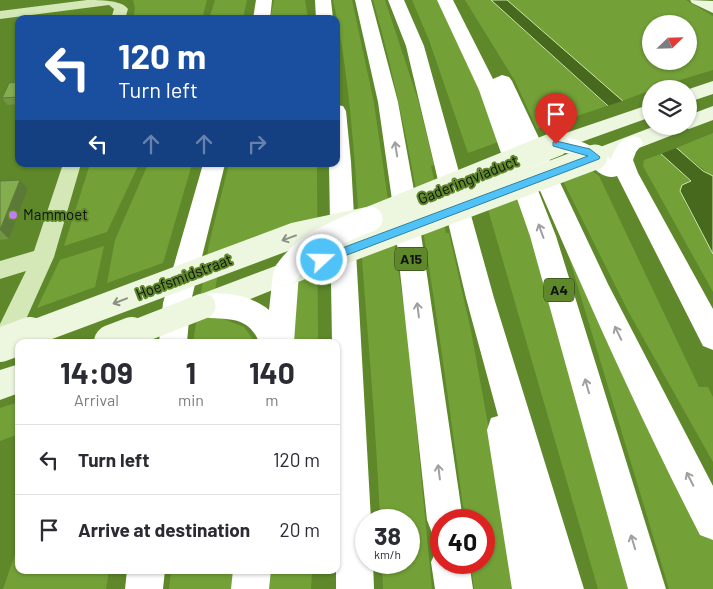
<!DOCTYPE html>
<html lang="en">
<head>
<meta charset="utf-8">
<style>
	body { margin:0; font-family:Barlow,sans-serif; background:#f2f2f3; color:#2b2b33; height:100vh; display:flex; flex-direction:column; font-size:19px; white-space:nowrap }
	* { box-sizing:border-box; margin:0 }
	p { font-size:16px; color:#7c7c81 }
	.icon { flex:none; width:28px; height:28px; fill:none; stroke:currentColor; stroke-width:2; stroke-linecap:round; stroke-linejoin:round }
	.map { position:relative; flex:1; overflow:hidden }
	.sheet { position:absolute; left:15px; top:339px; width:325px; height:235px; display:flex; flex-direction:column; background:#fff; border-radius:10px; box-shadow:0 1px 4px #0004 }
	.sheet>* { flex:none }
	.top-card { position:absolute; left:15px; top:15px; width:325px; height:152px; border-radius:10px; box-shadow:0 1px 4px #0004; background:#1a4fa0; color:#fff; overflow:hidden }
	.needle { width:32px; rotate:67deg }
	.tools { position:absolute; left:642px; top:15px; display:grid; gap:10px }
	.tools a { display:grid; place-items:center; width:55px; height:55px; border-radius:50%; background:#fff; box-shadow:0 1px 4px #0004; font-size:25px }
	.speed { position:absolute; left:355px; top:509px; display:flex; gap:10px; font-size:25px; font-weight:700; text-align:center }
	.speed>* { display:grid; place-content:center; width:65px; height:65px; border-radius:50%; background:#fff; box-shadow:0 1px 4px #0004; line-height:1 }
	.speed small { font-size:12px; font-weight:400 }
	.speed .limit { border:8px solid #d22; background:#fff; color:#111 }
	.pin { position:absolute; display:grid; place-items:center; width:42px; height:42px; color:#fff; margin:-51px -21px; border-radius:50% 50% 50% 0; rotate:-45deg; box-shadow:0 0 5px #0007 }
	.pin .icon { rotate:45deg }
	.me { position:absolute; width:55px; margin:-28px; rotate:69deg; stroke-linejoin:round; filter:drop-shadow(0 0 4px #0008) }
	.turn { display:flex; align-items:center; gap:18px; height:105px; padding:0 20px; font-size:22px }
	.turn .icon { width:65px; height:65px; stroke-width:2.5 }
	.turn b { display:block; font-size:35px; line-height:42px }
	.lanes { display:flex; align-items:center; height:48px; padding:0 20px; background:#0003; justify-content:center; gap:25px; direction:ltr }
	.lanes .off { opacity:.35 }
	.eta { display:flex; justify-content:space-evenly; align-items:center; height:85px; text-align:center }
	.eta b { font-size:30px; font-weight:700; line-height:35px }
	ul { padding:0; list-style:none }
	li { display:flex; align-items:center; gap:15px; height:70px; padding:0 20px; border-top:1px solid #e1e1e2 }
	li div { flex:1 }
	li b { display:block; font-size:19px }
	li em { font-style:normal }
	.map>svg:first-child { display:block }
	.green { fill:#73a138; fill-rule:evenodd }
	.water { fill:#46691e; stroke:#cfe8ab }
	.pier { fill:#5e882a }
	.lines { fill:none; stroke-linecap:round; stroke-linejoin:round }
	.street { fill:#d3e8b6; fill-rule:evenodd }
	.secondary { fill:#edf7e0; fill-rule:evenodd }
	.highway { fill:#fff; fill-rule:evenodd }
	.secondary-bridge-far1 { stroke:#edf7e0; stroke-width:25 }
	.secondary-bridge { stroke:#edf7e0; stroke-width:34 }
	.highway-bridge { stroke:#fff; stroke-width:25 }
	.wall { fill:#729544 }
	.shaded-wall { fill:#5c7937 }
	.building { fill:#84ad4f; stroke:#5c7937 }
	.oneway { stroke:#a0a0a0 }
	.oneway2 { stroke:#8a9083 }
	.route { fill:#4fc3f7; stroke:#337fa1 }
	.poi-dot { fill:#c17eef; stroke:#5e882a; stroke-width:2 }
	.labels { text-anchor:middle; stroke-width:4; stroke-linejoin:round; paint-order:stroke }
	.shield { fill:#5e882a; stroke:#283518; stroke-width:1 }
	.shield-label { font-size:14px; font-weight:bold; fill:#111 }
	.street-label { font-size:15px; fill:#111; stroke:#5e882a }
	.poi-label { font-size:15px; fill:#111; stroke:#5e882a; text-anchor:start }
</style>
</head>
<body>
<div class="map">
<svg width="713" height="589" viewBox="0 0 713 589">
	<rect width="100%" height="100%" fill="#5e882a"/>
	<!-- green -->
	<g class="green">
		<polygon points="133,0 207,0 202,19 133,19 135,8"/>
		<polygon points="215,0 247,0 243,19 209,19"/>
		<polygon points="274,0 305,0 308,19 270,19"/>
		<path d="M333,0h19l22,103 33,227 25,259h-49l-1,-26 27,-1v-42h-29c-4,-96 -13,-191 -20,-287 -6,-78 -10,-157 -27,-233z"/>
		<path d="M373,0h12l2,6 31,94 16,65 -3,1 15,67h3l22,98 47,258h-44l-3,-26 13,-1v-42h-19c-25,-174 -44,-351 -92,-520z"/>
		<polygon points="412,0 439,0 459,38 501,141 468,153 429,40"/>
		<polygon points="465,0 491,0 607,106 537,129 515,81"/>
		<path d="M507,0h179l27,16v54l-62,19v1l-29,11zM651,24h38v37h-38z"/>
		<polygon points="713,133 713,176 712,176 676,148"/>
		<polygon points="661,154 691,182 684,201 713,254 713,292 643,166 644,160"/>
		<polygon points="90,164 139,164 107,232 64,246"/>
		<polygon points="148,164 192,164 163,263 107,283 115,240"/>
		<polygon points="229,164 317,164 318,342 287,342 292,284 305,223 219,267 211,314 244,327 255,342 193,342 209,244"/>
		<polygon points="591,170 599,176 699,387 708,387 713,397 713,462 628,311 561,177"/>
		<polygon points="519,193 600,477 628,589 598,589 487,206"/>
		<polygon points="565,244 713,539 713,589 669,589"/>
		<polygon points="104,246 95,287 37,308 60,260"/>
		<polygon points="19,402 19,434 0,441 0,408"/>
		<polygon points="19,543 19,570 109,570 106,589 3,589"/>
		<polygon points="171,570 312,570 311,589 169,589"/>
	</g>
	<!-- water -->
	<polygon class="water" points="491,0 507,0 703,171 713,176 713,254 680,191 682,185 691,181"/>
	<!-- pier -->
	<polygon class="pier" points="625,100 651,123 651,126 655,126 679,147 658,155 604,107"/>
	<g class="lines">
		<!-- street -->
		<g class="street">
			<path d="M87,0c13,0 35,0 41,9l-3,10h-14l3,-10 -5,-4 -109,14v-8z"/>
			<polygon points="63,164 81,164 54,257 9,357 0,360 0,324 26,271 0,279 0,261 34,251"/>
		</g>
		<!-- secondary -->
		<g class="secondary">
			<polygon points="690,0 713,1 713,13 692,3"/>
			<polygon points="713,81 713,94 689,102 689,89"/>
			<polygon points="651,104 651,117 556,151 548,149 545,144 548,139"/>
			<polygon points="713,106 713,120 689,129 685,128 683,131 595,165 587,162 584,157 587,152 655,126 689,126 689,115"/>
			<polygon points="286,262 295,265 299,273 295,281 203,318 193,315 189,306 193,297"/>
			<polygon points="19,364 19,393 0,400 0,370"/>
		</g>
		<!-- highway -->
		<g class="highway">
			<polygon points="256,0 272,0 270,19 253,19"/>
			<polygon points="315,0 331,0 333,19 316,19"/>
			<polygon points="355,0 371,0 398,102 417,207 463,520 441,520 441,536 432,533 427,520 393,207 378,102"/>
			<polygon points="388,0 404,0 424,46 494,298 584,589 512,589 487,430 491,418 498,416 466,298 406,46"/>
			<path d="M437,0h16l40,79 9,-4 7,2 3,4 96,203 105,202v54l-13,-5c-65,-126 -122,-257 -179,-388l35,89 110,353h-38l-98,-353 -51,-146z"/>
			<polygon points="336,105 343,106 346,111 351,162 371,520 366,520 366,562 373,562 374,589 336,589 336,342 332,342 329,164 336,164"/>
			<path d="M632,136l8,2 3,5 -7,9 -3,8 5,13 75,136v41l-10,-4 -86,-170c-16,5 -25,-12 -37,-19 -9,-4 -22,-5 -32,-8l-3,-5 3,-5c22,-6 47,7 63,20 5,-12 9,-20 21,-23z"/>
			<path d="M203,164h22l-34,137 2,-4c23,-8 57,-3 76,13l4,-37 4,-8 9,-3 9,3 4,8 -5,69h-35c-13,-32 -41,-19 -66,-27l-3,-6 -3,33h-28l4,-39z"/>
			<polygon points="441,547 441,562 469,562 473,589 435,589 431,562 437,549"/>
			<polygon points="127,570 165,570 163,589 125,589"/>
			<polygon points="233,570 271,570 269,589 231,589"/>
		</g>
		<!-- secondary-bridge-far1 -->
		<g class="secondary-bridge-far1">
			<polyline points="286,273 595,157"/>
			<polyline points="27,335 295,235 370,219 556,144"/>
			<polyline points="129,335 203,306"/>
		</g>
		<!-- secondary-bridge -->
		<g class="secondary-bridge">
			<polyline points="111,342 132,334"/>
			<polyline points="0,345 30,334"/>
		</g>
		<!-- highway-bridge -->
		<path class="highway-bridge" d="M286,273c20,-30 52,-41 84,-54"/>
	</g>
	<!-- wall -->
	<g class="wall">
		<polygon points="19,82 19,104 7,105 2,98"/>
		<polygon points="0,181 28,189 9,239 0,240"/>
	</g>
	<!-- shaded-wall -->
	<polygon class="shaded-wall" points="20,180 28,189 9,239 0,230"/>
	<!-- building -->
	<g class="building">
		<polygon points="19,82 19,97 2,98 9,83"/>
		<polygon points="20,180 0,230 0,181"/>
	</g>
	<!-- one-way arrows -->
	<defs><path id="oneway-shaft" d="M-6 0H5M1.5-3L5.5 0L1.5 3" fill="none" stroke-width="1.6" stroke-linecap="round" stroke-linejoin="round" transform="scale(1.25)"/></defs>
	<g class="oneway">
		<use href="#oneway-shaft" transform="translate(396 149) rotate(-99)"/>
		<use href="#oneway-shaft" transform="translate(541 231) rotate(-110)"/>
		<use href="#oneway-shaft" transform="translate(418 310) rotate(-97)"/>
		<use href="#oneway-shaft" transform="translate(618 333) rotate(-116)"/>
		<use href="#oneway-shaft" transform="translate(587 386) rotate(-106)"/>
		<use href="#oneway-shaft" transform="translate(439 472) rotate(-97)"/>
		<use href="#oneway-shaft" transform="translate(690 479) rotate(-117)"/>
		<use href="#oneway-shaft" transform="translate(633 542) rotate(-107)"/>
	</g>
	<g class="oneway2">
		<use href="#oneway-shaft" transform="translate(289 238) rotate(160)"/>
		<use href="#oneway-shaft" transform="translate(120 301) rotate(159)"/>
	</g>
	<!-- route -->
	<polygon class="route" points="556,141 590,149 600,157 599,159 326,263 322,264 316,260 318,257 588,156 553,146 553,142"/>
	<!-- markers -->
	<circle class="poi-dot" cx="13" cy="215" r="5"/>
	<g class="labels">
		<!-- shield labels -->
		<g class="shield">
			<rect x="395" y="247.5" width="32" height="23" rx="4"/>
			<rect x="544" y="278.5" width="30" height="23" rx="4"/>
		</g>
		<g class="shield-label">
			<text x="411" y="264">A15</text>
			<text x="559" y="295">A4</text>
		</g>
		<!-- street labels -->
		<g class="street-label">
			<text transform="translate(468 180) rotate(-22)" y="5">Gaderingviaduct</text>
			<text transform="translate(184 277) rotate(-21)" y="5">Hoefsmidstraat</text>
		</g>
		<!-- poi labels -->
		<g class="poi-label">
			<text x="23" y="220">Mammoet</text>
		</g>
	</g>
</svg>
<div class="tools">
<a><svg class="needle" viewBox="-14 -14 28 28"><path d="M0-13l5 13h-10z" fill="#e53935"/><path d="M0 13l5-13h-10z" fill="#7c7c81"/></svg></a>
<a><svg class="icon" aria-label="layers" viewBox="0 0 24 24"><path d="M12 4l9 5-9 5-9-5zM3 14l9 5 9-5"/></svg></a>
</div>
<div class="speed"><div>38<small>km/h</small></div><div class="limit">40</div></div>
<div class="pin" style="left:556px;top:144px;background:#d93025"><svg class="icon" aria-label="arrive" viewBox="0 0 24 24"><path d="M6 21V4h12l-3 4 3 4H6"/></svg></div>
<svg class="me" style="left:322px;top:260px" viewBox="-20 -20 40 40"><circle r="17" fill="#4fc3f7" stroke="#fff" stroke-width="3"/><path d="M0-11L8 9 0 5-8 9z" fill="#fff"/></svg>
<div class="top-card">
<div class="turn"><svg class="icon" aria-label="left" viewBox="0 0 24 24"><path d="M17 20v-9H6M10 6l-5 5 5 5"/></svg><div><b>120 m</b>Turn left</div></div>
<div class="lanes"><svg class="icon" aria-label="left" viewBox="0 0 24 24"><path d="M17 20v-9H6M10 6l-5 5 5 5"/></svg><svg class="icon off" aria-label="ahead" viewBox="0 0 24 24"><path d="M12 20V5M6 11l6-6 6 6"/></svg><svg class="icon off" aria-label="ahead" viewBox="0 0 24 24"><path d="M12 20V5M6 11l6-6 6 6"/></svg><svg class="icon off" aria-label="right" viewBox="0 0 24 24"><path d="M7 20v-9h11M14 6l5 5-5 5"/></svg></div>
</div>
<section class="sheet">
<div class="eta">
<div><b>14:09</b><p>Arrival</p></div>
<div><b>1</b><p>min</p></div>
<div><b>140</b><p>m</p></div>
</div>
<ul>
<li><svg class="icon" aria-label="left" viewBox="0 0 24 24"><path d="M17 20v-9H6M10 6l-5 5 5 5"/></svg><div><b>Turn left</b></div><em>120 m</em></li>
<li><svg class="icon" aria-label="arrive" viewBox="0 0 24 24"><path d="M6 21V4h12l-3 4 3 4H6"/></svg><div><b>Arrive at destination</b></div><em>20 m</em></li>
</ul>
</section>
</div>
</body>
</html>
